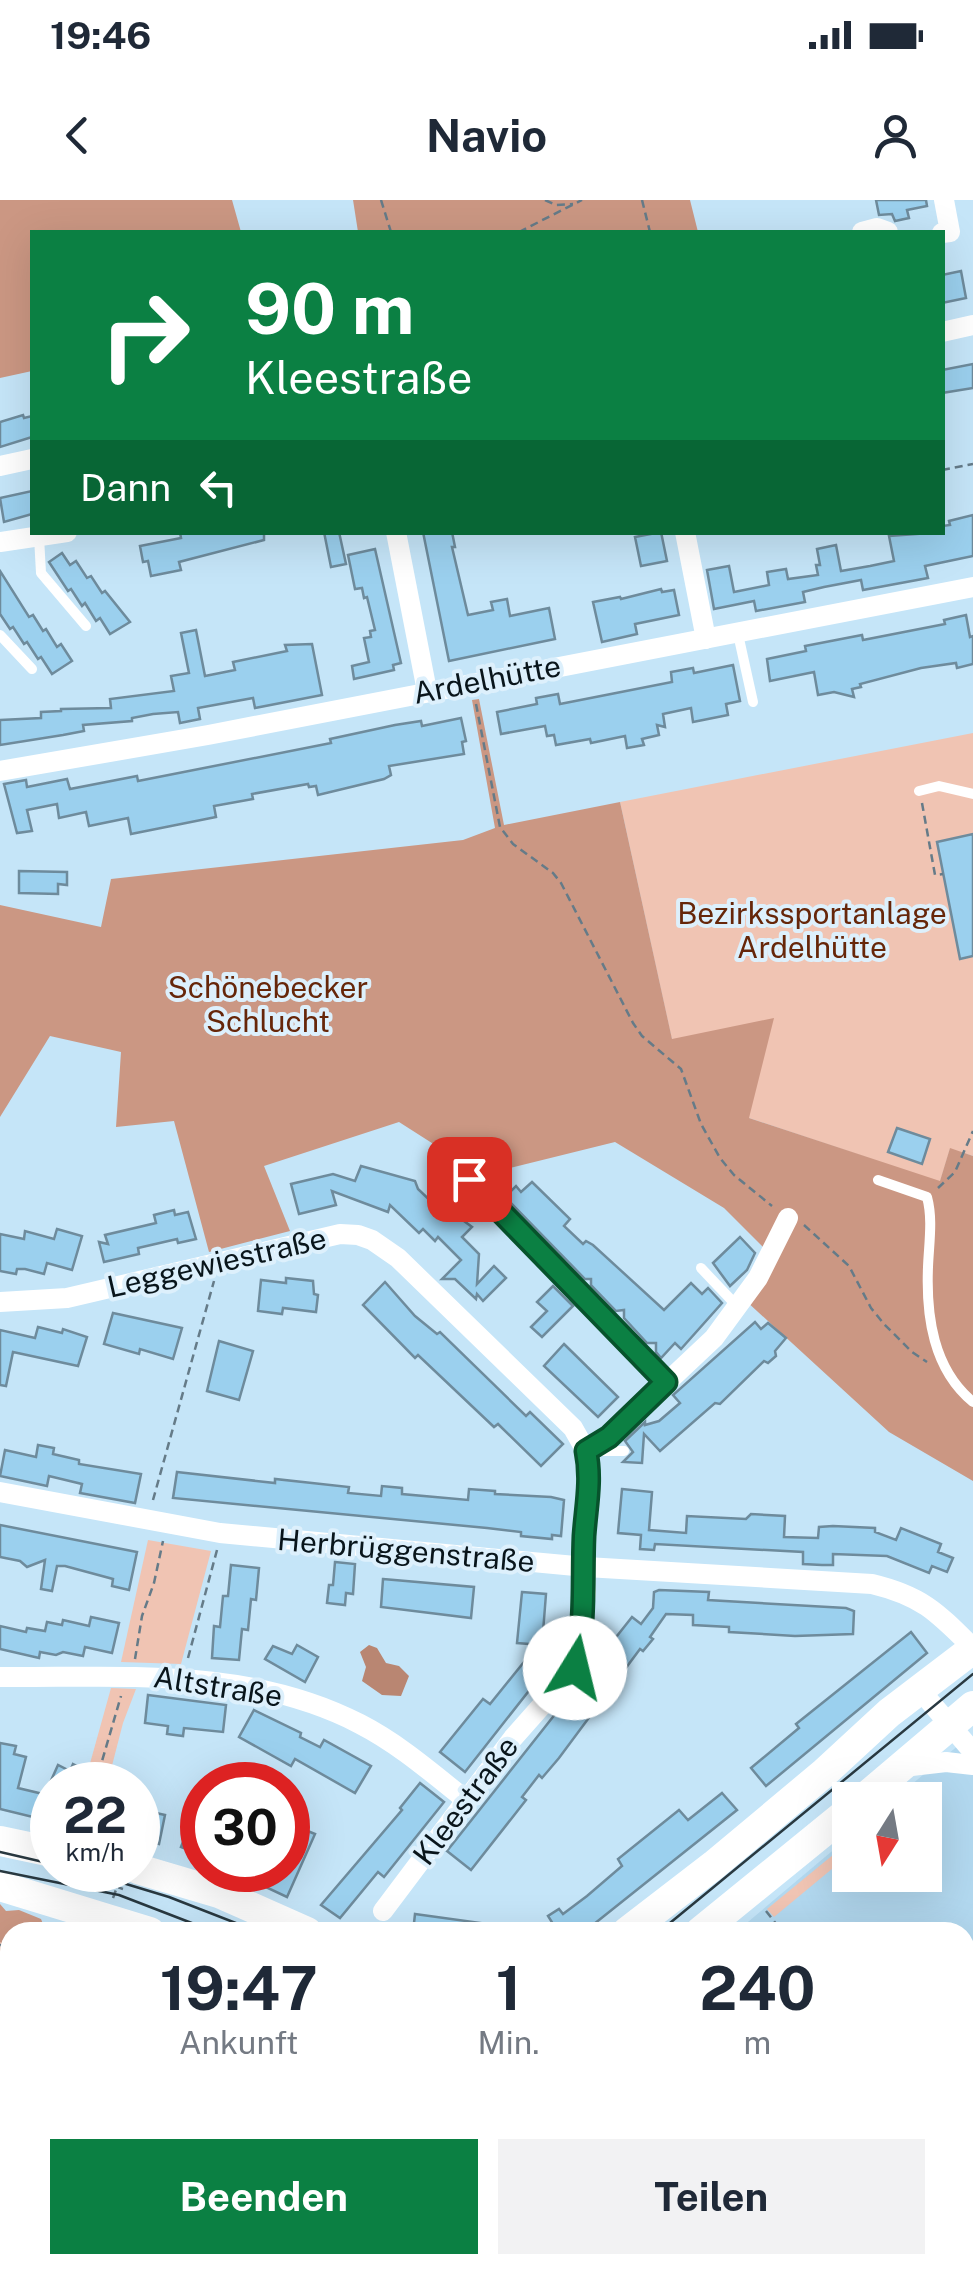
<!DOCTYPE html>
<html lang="de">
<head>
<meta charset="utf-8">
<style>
	body { margin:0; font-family:"Public Sans",sans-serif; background:#f2f2f3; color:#1f2937; height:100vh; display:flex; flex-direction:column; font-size:38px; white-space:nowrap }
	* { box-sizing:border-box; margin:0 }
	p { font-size:32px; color:#747a83 }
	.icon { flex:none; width:55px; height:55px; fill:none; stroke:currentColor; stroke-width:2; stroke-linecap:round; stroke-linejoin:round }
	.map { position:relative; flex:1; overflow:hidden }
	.sheet { position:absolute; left:0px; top:1722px; width:975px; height:352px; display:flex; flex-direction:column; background:#fff; border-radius:30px 30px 0 0; box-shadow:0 10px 40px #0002 }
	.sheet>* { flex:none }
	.hud { position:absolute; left:30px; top:30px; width:915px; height:305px; border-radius:0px; box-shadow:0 10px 40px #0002; background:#0b8043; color:#fff; overflow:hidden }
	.needle { width:65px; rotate:191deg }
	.fabs { position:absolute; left:832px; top:1582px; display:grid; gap:20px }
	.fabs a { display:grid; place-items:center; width:110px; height:110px; border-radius:0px; background:#fff; box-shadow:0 10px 40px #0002; font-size:50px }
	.speed { position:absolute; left:30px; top:1562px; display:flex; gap:20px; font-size:50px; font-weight:700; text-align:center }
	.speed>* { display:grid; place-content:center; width:130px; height:130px; border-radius:50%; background:#fff; box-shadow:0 10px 40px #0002; line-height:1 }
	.speed small { font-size:25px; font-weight:400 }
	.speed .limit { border:15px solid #d22; background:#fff; color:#111 }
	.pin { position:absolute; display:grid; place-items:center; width:85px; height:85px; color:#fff; margin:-42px; border-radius:20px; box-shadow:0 5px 15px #0006 }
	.me { position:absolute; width:110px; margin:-55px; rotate:9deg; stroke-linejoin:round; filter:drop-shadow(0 0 8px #0008) }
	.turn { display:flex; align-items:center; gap:35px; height:210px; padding:0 50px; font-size:45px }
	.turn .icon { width:130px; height:130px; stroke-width:2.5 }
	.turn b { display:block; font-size:70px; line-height:85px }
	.then { display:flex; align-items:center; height:95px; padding:0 50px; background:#0003; gap:20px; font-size:38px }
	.eta { display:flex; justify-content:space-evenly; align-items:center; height:170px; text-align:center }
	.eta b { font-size:60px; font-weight:700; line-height:70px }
	.action { display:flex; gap:20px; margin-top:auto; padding:20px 50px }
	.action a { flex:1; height:115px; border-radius:0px; background:#0b8043; color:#fff; font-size:40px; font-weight:700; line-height:115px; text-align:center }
	.action a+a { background:#f2f2f3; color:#1f2937 }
	.status { display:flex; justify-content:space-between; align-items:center; height:70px; padding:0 50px; background:#fff; direction:ltr }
	.status svg { height:28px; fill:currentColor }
	header { display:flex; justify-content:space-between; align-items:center; height:130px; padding:0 50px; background:#fff; font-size:45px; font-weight:700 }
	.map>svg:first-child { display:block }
	.built { fill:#b2d8ef }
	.green { fill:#f0c4b3 }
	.forest { fill:#cb9783 }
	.water { fill:#b98672 }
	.building { fill:#9bd0ee; stroke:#6e8b9c; stroke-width:2.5 }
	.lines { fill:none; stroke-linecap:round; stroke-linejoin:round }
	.path { stroke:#657b88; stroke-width:2.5; stroke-dasharray:8 5; stroke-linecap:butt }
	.lane { stroke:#fff; stroke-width:10 }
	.street { stroke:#fff; stroke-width:20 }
	.primary { stroke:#fff; stroke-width:30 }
	.tram { stroke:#293941; stroke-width:2.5 }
	.route-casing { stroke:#07532c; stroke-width:25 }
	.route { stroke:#0b8043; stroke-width:18 }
	.labels { text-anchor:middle; stroke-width:8; stroke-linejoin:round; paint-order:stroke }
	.street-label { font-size:30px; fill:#09151b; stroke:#ddf0fc }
	.park-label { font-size:30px; fill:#662609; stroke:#ddf0fc }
</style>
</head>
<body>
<div class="status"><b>19:46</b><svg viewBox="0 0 49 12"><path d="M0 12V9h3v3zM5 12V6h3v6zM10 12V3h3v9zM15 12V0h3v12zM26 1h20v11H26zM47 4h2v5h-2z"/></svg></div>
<header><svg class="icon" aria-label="back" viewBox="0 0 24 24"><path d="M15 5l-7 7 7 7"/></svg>Navio<svg class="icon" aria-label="person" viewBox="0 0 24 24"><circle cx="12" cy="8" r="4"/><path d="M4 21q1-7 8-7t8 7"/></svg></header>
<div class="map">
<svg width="973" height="2074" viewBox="0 0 973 2074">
	<rect width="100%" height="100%" fill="#c5e5f8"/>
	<!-- built -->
	<g class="built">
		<polygon points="960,1544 973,1559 973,1974 965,1982 965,1732 736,1732 850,1636 850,1675 925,1675 925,1600 893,1600"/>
		<polygon points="679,2065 946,2065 935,2074 684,2074"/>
	</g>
	<!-- green -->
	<g class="green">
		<polygon points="973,533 973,956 950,949 940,982 749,918 672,840 620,602"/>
		<polygon points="148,1340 211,1351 181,1464 121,1462"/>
		<polygon points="111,1488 136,1489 123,1523 107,1585 84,1585"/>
		<polygon points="850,1641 850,1654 774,1717 767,1709"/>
		<polygon points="0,1714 10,1732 10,2065 517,2065 509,2074 0,2074"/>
	</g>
	<!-- forest -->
	<g class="forest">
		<polygon points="0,0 232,0 241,32 32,32 32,171 0,178"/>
		<polygon points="353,0 690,0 698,32 358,32"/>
		<polygon points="479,499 504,625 620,602 672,839 774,818 749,918 940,981 950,948 973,956 973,1281 889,1232 745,1100 775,1059 724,1008 615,942 482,975 399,922 264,966 290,1031 209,1052 174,921 116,927 121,852 50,836 0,917 0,705 101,727 111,679 463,640 495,628 472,500"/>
		<polygon points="0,1704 6,1711 19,1710 41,1719 43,1724 59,1723 77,1732 10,1732 10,1747 0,1742"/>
		<polygon points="5,2009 10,2012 10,2065 262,2065 274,2066 279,2071 277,2074 0,2074 0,2012"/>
	</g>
	<!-- water -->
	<polygon class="water" points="369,1445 377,1448 386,1463 399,1466 409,1476 401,1496 382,1495 362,1481 366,1467 360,1452"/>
	<!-- building -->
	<g class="building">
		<polygon points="876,0 926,0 927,6 907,10 909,18 895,21 892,14 879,15"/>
		<polygon points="961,71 966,98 942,103 942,75"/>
		<polygon points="973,164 973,188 942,193 942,170"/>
		<polygon points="23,215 24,218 32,216 32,237 0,247 0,222"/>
		<polygon points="32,291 32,314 4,322 0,298"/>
		<polygon points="973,315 973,356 925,366 928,378 863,390 861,380 824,387 803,392 805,402 756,411 754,401 714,409 707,370 729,366 734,392 769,385 767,372 786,369 788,379 818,375 816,365 820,365 817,349 836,345 841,371 870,366 894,361 889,336 942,332 942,326 950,325 949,321"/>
		<polygon points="180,332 264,332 264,340 179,362 181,370 151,376 148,361 143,362 140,346 181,338"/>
		<polygon points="324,332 339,332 346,364 331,367"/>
		<polygon points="423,332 452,332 455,347 452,347 468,415 493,410 491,402 507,399 510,416 549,408 555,439 449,461"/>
		<polygon points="661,332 667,361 641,366 635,337"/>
		<polygon points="375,349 401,463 393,465 394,470 354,479 352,466 369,462 364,438 371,437 370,431 375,430 367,397 364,398 362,388 355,389 348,355"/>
		<polygon points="62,353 70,365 76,361 87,378 91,376 102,393 105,391 130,422 110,434 100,418 96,421 85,403 82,406 71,389 68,391 49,362"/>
		<polygon points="0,371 29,417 33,415 43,431 46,429 57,447 61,444 72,461 52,474 41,457 38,459 27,442 24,444 13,427 10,429 0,414"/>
		<polygon points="661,389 662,392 674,390 679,415 635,424 637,434 602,442 593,402 620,397 621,399"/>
		<polygon points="966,415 970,437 973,436 973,464 957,468 956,463 921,468 860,484 861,487 852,489 854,497 834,492 818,495 814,472 770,481 767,459 806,451 805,446 862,435 863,440 945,424 944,420"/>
		<polygon points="196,430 205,476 235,470 233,462 287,451 285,445 312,444 322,495 255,508 253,498 198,508 200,519 180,523 178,512 153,514 132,518 132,521 83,525 84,531 63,535 0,545 0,520 41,518 41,512 61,511 61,509 111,508 110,499 174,491 171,476 189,473 181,433"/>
		<polygon points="733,465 740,501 726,504 728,515 693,522 691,508 663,514 665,527 657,525 659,535 642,539 644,545 627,548 625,536 591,543 590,539 556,545 554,535 547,536 545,526 501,534 497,512 537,504 536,498 558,494 560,504 672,482 671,472 693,468 694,473"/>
		<polygon points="461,518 466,541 462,542 464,554 389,566 391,575 384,579 318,595 316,586 309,587 308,584 252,594 253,599 214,606 216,617 131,634 128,618 89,626 86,612 59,618 57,604 27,610 32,631 17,633 4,584 26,580 27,587 67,579 70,589 137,576 138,581 331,543 330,539 395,525 421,521 422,526"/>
		<polygon points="973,634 973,756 960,759 937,642"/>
		<polygon points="19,671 67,672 67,685 58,684 58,694 19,693"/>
		<polygon points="897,928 930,939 922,964 888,952"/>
		<polygon points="361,966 415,981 418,989 441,1011 445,1007 472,1027 462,1037 479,1054 477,1084 494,1066 506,1078 483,1101 477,1094 476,1099 455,1079 442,1079 461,1060 438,1037 435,1041 423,1029 419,1033 390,1005 388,1012 332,991 336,1005 299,1014 291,984 333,974 355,981"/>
		<polygon points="532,982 570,1019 564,1026 583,1044 586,1041 593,1045 664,1110 691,1083 702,1094 708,1088 722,1103 681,1149 675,1143 661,1158 656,1152 656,1143 647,1143 624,1118 624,1110 616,1111 591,1085 591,1079 585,1079 505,997 516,986 521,992"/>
		<polygon points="174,1010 175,1015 188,1012 196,1039 178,1043 177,1039 138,1048 139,1054 104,1062 99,1042 108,1044 105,1035 156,1023 154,1015"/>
		<polygon points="57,1029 82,1036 72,1070 47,1063 44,1074 25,1069 17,1069 16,1074 0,1071 0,1034 24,1039 25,1031 54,1039"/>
		<polygon points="740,1037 755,1053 747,1070 730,1086 713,1063"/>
		<polygon points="286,1078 313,1081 314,1094 318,1095 316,1112 283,1108 282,1114 258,1111 261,1080 286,1083"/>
		<polygon points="385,1082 415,1116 437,1134 440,1132 526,1216 530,1212 563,1244 541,1266 498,1224 494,1227 418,1155 415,1158 363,1105"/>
		<polygon points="553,1086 573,1106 542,1137 531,1127 547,1111 537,1102"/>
		<polygon points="113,1113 182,1128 173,1159 140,1149 139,1154 104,1144"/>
		<polygon points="755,1122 761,1129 768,1123 786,1138 775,1151 776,1156 768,1163 764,1161 720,1204 715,1203 660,1251 644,1234 642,1263 623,1262 633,1252 625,1241 645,1222 645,1225 659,1221 680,1203 673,1195"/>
		<polygon points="38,1127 62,1133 63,1129 87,1137 78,1166 13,1152 6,1186 0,1185 0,1130 35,1138"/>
		<polygon points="219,1141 253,1151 239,1200 207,1191"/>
		<polygon points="564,1144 618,1197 598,1217 544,1166"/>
		<polygon points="38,1245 54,1248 53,1254 79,1260 79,1264 141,1274 135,1303 80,1293 82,1284 49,1276 47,1286 0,1276 5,1250 36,1257"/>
		<polygon points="177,1272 275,1283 275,1279 349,1287 348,1293 381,1296 382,1286 402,1288 402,1294 468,1300 469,1289 495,1291 495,1294 551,1297 564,1300 561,1336 552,1335 552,1339 521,1336 521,1332 487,1328 173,1298"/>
		<polygon points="622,1289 652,1292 649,1330 686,1333 687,1316 746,1319 751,1314 785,1316 784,1337 818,1338 819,1327 833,1326 875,1328 875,1332 896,1340 901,1328 941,1344 938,1352 953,1358 947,1372 932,1366 929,1373 887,1356 833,1354 833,1365 822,1365 803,1364 803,1352 655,1344 654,1350 640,1349 641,1335 618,1333"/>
		<polygon points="0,1325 137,1352 129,1390 112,1386 113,1379 65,1366 57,1366 52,1391 41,1389 45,1360 27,1367 20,1361 0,1357"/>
		<polygon points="335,1362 355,1364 353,1394 346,1393 345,1405 327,1403 329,1385 333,1385"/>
		<polygon points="231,1365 259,1368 256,1400 251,1399 248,1430 242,1429 239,1460 212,1458 214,1426 220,1427 223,1396 228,1396"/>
		<polygon points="383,1379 474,1387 471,1418 381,1407"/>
		<polygon points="659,1390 709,1392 708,1400 846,1408 854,1411 853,1434 795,1436 729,1432 729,1427 693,1425 693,1415 666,1414 650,1437 653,1439 643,1451 640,1449 559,1558 542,1578 539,1575 522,1597 526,1600 471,1670 447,1651 632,1417 641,1424 653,1408 654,1392"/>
		<polygon points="522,1392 546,1394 542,1445 517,1443"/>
		<polygon points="91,1417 119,1423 112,1453 85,1447 83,1456 63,1452 56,1455 40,1452 39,1458 0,1449 0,1426 26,1432 27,1428 45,1431 47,1422 62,1425 63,1420 89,1426"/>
		<polygon points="911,1432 927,1453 766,1586 751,1568 799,1528 796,1524"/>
		<polygon points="297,1445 318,1457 305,1482 265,1459 273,1446 292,1454"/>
		<polygon points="524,1462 537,1472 535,1475 539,1478 465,1572 440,1552 483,1499 490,1504"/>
		<polygon points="148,1495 226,1505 223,1532 184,1528 183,1536 167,1534 168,1526 145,1523"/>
		<polygon points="254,1510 301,1533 300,1537 320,1547 324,1540 371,1566 355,1593 295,1559 291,1566 239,1537"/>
		<polygon points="0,1543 16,1546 14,1554 26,1557 18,1588 43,1594 37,1618 0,1609"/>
		<polygon points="73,1564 85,1570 83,1577 100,1585 49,1585 58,1565 70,1571"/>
		<polygon points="420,1583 444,1602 384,1677 378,1672 340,1718 321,1705 402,1610 400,1608"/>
		<polygon points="722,1593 737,1610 584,1732 558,1732 548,1716 559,1709 563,1714 587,1696 622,1666 618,1659 679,1610 688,1620"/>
		<polygon points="138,1609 165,1615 159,1644 138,1639"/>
		<polygon points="192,1618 202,1622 202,1655 181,1647"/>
		<polygon points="293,1625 315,1634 287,1697 257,1683 263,1670 288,1670 288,1638"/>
		<polygon points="415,1714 488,1724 488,1732 413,1732"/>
	</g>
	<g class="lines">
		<!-- path -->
		<g class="path">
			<polyline points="381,0 391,32"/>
			<polyline points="545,0 556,5 573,4"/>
			<polyline points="642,0 650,32"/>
			<polyline points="519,32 582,0"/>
			<polyline points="942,270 973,264"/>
			<polyline points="476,504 500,627 513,644 553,673 561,683 633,823 642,836 681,869 701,924 720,958 734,975 772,1006"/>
			<polyline points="922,603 935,675 943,674"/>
			<polyline points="938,988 955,972 973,931"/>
			<polyline points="804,1025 849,1066 871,1108 884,1124 912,1152 927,1162"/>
			<polyline points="153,1300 214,1081"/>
			<polyline points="188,1458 217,1350"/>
			<polyline points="135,1459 142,1416 154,1383 163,1341"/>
			<polyline points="95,1585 121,1496"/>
			<polyline points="66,1673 117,1687"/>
			<polyline points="113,1698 117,1687 123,1689"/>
			<polyline points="766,1711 777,1725"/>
			<polyline points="592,1732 603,1724"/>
			<polyline points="0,1745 10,1747"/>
			<polyline points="0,1939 10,1941"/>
			<polyline points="0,2010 10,2014"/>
			<polyline points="277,2065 286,2074"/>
			<polyline points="600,2065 603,2074"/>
			<polyline points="482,2074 496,2065"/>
			<polyline points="952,2074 964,2065"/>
		</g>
		<!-- lane -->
		<g class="lane">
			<polyline points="39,337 41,373 86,426"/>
			<polyline points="738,434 753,502"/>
			<polyline points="0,435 32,469"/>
			<polyline points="919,591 939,586 973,594"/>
			<path d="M878,980l49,17c6,22 2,46 1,70 -2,49 5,102 45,135"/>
			<polyline points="701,1068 737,1106"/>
			<polyline points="595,1251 624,1251"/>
		</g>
		<!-- street -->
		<g class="street">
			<polyline points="862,32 877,28 888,32"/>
			<polyline points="942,33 950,32 944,0"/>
			<polyline points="942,132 973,125"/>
			<polyline points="0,266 32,259"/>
			<polyline points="396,332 427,491"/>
			<polyline points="685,332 706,439"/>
			<polyline points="0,342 67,332"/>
			<polyline points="0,571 208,535 973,387"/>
			<polyline points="469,979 666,1182"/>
			<polyline points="0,1102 67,1098 340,1034 358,1035 372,1040 398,1058 573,1228 586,1251 590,1272 584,1339 586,1393 575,1468 513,1538 383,1711"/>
			<polyline points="586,1251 609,1237 714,1138 758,1078 788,1018"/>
			<path d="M0,1292l220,41 366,34 286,17c50,12 65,28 101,64"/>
			<path d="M0,1477c122,1 248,-11 360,47 39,20 72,49 106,76"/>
			<polyline points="920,1490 973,1552"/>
			<polyline points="903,1567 946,1562 973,1565"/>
		</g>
		<!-- primary -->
		<g class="primary">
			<polyline points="862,1600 973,1506"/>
			<polyline points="0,1641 52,1652"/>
			<polyline points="138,1669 219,1693 307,1732"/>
			<polyline points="0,1686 150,1732"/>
			<polyline points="627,1732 714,1665 824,1573 889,1513 973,1449"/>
			<polyline points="700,1732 850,1610"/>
			<polyline points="549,2065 558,2074"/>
		</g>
		<!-- tram -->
		<g class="tram">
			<polyline points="0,1652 52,1664"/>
			<polyline points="80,1670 169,1697 259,1732"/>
			<polyline points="0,1671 119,1695 215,1732"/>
			<polyline points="659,1732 973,1474"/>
			<polyline points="554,2065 560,2074"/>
		</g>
	</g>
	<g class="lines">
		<defs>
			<path id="route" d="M469,979l197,203 -57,55 -23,14c6,29 0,56 -2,85 -2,46 2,86 -9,132"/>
		</defs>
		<!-- route casing -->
		<use href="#route" class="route-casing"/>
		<!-- route -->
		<use href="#route" class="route"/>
	</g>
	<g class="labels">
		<!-- street labels -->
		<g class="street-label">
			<text transform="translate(487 480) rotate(-11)" y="10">Ardelhütte</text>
			<text transform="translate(217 1063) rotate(-13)" y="10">Leggewiestraße</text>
			<text transform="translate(406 1351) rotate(5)" y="10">Herbrüggenstraße</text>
			<text transform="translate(218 1487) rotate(9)" y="10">Altstraße</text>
			<text transform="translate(466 1601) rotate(-53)" y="10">Kleestraße</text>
		</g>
		<!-- park labels -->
		<g class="park-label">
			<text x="812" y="724">Bezirkssportanlage<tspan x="812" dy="34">Ardelhütte</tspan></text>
			<text x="268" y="798">Schönebecker<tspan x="268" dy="34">Schlucht</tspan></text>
		</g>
	</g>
</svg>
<div class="fabs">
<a><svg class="needle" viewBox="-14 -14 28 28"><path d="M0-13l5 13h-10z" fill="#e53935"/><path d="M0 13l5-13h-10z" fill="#747a83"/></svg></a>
</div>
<div class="speed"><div>22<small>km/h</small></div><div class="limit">30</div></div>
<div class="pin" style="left:469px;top:979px;background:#d93025"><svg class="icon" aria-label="arrive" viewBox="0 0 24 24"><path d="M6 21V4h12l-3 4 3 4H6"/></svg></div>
<svg class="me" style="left:575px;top:1468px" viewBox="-20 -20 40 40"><circle r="19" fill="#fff"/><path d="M0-13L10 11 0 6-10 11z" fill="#0b8043"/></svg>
<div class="hud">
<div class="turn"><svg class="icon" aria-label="right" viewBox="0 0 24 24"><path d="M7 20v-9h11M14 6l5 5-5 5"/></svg><div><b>90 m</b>Kleestraße</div></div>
<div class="then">Dann<svg class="icon" aria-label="left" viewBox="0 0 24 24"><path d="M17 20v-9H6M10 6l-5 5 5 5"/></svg></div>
</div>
<section class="sheet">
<div class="eta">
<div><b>19:47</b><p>Ankunft</p></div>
<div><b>1</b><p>Min.</p></div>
<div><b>240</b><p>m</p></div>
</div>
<div class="action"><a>Beenden</a><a>Teilen</a></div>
</section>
</div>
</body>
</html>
